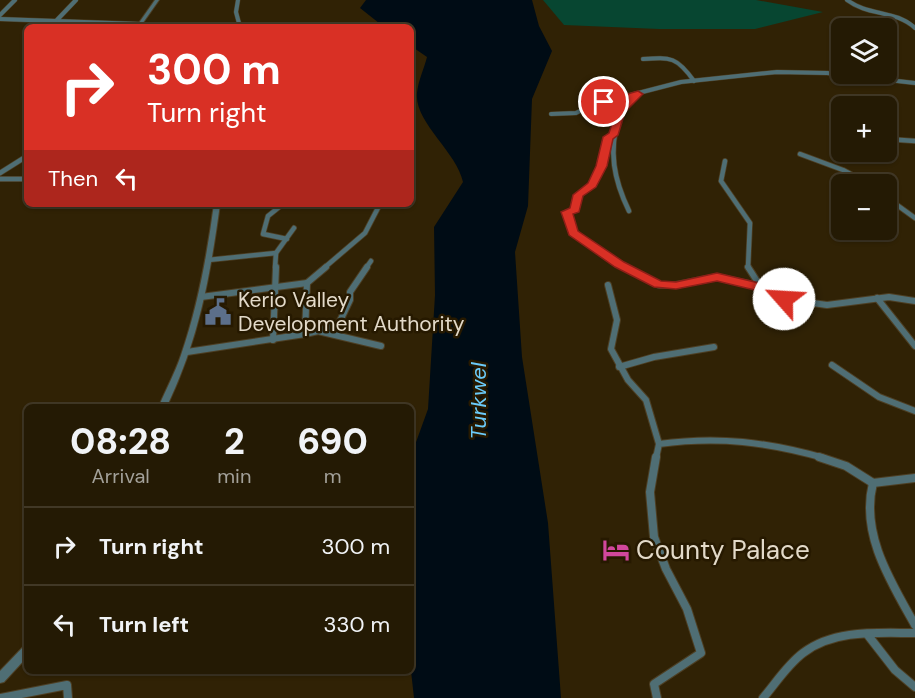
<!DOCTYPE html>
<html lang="en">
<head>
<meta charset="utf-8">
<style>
	body { margin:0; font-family:"DM Sans",sans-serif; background:#302713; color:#f1f3f6; height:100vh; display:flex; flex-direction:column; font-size:22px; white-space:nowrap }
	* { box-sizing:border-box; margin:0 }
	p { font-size:20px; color:#a3a19a }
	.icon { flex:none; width:33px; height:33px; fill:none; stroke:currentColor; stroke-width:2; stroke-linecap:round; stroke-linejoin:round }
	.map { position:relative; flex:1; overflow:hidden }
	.drawer { position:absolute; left:24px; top:404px; width:390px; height:270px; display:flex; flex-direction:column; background:#241a04; border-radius:9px; box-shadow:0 2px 4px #0004,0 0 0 2px #413826 }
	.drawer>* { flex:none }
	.top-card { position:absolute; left:24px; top:24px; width:390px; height:183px; border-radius:9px; box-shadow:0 2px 4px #0004,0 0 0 2px #413826; background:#d93025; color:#fff; overflow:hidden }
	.tools { position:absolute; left:831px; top:18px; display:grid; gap:12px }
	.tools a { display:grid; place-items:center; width:66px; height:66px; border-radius:9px; background:#241a04; box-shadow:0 2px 4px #0004,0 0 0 2px #413826; font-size:30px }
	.pin { position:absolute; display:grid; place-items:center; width:51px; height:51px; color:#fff; margin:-26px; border:3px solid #fff; border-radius:50%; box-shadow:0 2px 6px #0007 }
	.me { position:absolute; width:66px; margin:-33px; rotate:296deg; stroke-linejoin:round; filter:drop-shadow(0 0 4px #0008) }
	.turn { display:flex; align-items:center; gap:21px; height:126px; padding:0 24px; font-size:27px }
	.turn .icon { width:78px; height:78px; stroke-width:2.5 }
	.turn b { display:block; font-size:42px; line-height:51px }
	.then { display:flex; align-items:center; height:57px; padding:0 24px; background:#0003; gap:12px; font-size:22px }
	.eta { display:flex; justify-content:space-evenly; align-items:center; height:102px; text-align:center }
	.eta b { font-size:36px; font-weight:800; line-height:42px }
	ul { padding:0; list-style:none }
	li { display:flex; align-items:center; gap:18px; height:78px; padding:0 24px; border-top:2px solid #413826 }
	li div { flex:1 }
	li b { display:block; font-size:22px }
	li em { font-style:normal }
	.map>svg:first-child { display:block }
	.green { fill:#074631 }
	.water { fill:#000c15 }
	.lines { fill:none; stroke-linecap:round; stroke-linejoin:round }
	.minor-far3-casing { stroke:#4d3f24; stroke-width:5 }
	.minor-far2-casing { stroke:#4d3f24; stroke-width:6 }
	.minor-far1-casing { stroke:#4d3f24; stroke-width:8 }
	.minor-casing { stroke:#4d3f24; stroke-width:10 }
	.tertiary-casing { stroke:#4d3f24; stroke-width:2 }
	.minor-far3 { stroke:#4f6e74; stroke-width:4 }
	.minor-far2 { stroke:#4f6e74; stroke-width:4.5 }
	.minor-far1 { stroke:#4f6e74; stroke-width:6 }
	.minor { stroke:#4f6e74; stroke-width:8 }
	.tertiary { fill:#4f6e74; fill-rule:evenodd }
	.route { fill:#d93025; stroke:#8d1f18; stroke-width:1.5 }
	.labels { text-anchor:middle; stroke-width:5; stroke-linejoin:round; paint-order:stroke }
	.poi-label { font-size:21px; fill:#e3dac9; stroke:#261900; text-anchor:start }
	.water-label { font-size:22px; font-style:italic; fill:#6bcbf9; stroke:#261900 }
	.near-poi-label { font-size:26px; fill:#e3dac9; stroke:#261900; text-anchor:start }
</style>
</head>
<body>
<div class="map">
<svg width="915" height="698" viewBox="0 0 915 698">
	<rect width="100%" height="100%" fill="#302205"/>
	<!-- green -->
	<polygon class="green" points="543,0 756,0 823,12 755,29 659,29 564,25"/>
	<!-- water -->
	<path class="water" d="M366,0h166l7,26 13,25 -20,48 -4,107 -13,46 7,105 26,166 13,175h-147l-3,-27v-215l17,-47 7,-114 -1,-68 29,-45c-6,-30 -49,-60 -46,-89 1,-12 7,-24 10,-36l-16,-11v-19h-27l-24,-19z"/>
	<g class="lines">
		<defs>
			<g id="minor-far3">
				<polyline points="76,0 56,21 140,24"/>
				<polyline points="238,0 236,12 240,27"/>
				<path d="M847,0c21,16 49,10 68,28"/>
				<polyline points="0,15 15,0"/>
				<polyline points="0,19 56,21"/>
				<path d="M643,59c28,-2 34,-2 51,22"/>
				<polyline points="551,114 576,113 592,105 681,82 777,72 827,73 915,83"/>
				<polyline points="618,119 621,111 638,94"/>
			</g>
			<g id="minor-far2">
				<path d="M619,117c-11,34 -5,63 10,94"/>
				<path d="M613,135l-5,2c-3,14 -6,28 -13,42 -9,15 -16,9 -20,31l-8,2 6,20 54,36"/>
				<polyline points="839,138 842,138"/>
				<polyline points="886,139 915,141"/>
				<polyline points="800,154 843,170 869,184"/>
				<polyline points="725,161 721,181 750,223 748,268"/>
				<polyline points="0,173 27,156"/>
				<polyline points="0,179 27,179"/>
				<polyline points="886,197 915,218"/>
				<polyline points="283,204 268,216 263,234 287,239"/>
				<polyline points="208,260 276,253"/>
				<polyline points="275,268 276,253 294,228"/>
				<polyline points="324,268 365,233 380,204"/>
				<polyline points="366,268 371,261"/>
			</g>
			<g id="minor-far1">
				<polyline points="624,267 659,285 676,285 717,277 767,288 784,299 827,305 889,297 915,301"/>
				<polyline points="748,267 757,281 754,285"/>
				<polyline points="608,285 617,320 611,349 628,380 646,400 659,444"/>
				<polyline points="201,297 307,283"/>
				<polyline points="877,298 915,346"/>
				<polyline points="318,331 339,323 350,300 350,292 367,267"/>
				<polyline points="305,334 318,331 381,346"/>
				<polyline points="273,340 276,267"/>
				<polyline points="187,352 305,334 307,283 326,267"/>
				<polyline points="832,365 879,397 915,411"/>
				<polyline points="619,367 654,357 714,347"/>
				<path d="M656,458l3,-14c60,-8 108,-2 165,14"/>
			</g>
			<g id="minor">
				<polyline points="656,457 650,492 654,537 666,569 687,609 701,653 654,684 657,698"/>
				<polyline points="819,457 846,466 873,483"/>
				<path d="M915,478l-42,5c-13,51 18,99 42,142"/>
				<polyline points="867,634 895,670 915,687"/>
				<polyline points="1,698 67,685 68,698"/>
				<path d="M763,698c13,-15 24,-33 40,-45 31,-24 75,-20 112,-20"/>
			</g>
			<g id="tertiary">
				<polygon points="155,0 159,0 140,27 136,27"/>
				<path d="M214,204h6c-10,73 -21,135 -53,202h-8c7,-17 16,-33 22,-51 17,-49 26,-100 33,-151z"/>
				<polygon points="27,645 27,657 4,682 0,683 0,671 23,647"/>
			</g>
		</defs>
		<!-- minor-far3 casing -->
		<use href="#minor-far3" class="minor-far3-casing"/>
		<!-- minor-far2 casing -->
		<use href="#minor-far2" class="minor-far2-casing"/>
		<!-- minor-far1 casing -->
		<use href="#minor-far1" class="minor-far1-casing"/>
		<!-- minor casing -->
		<use href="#minor" class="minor-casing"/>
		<!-- tertiary casing -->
		<use href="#tertiary" class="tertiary-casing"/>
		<!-- minor-far3 -->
		<use href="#minor-far3" class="minor-far3"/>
		<!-- minor-far2 -->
		<use href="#minor-far2" class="minor-far2"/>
		<!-- minor-far1 -->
		<use href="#minor-far1" class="minor-far1"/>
		<!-- minor -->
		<use href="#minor" class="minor"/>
		<!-- tertiary -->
		<use href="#tertiary" class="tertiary"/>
	</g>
	<!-- route -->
	<polygon class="route" points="638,91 643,94 625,112 618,135 613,139 607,166 596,187 583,196 579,212 573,214 578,231 624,262 661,281 676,282 717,273 772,286 788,296 788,302 779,302 763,292 717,281 676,289 654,287 615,267 569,235 561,212 570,208 573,195 588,183 596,166 603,137 609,133 616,111 627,99 604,105 599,102"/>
	<!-- icons -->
	<defs>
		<symbol id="civic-bare" viewBox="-9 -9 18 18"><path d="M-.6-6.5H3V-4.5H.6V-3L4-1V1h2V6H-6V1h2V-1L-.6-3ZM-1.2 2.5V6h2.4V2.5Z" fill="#5c6f8a" stroke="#261900" stroke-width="2.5" paint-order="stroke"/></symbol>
		<symbol id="hotel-bare" viewBox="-9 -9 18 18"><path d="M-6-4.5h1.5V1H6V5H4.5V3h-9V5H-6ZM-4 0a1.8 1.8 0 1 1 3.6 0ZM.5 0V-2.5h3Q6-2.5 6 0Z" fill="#d1479c" stroke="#261900" stroke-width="2.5" paint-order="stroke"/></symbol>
	</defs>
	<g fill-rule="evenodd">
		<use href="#civic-bare" x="199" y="293" width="38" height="38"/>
		<use href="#hotel-bare" x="597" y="531" width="38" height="38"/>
	</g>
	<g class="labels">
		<!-- poi labels -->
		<g class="poi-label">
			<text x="238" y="307">Kerio Valley<tspan x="238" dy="24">Development Authority</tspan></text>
		</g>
		<!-- water labels -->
		<g class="water-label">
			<text transform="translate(478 401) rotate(-90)" y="8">Turkwel</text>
		</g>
		<!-- near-poi labels -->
		<g class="near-poi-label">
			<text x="636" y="559">County Palace</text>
		</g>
	</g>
</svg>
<div class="tools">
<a><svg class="icon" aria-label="layers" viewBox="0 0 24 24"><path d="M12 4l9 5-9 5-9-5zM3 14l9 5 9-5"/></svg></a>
<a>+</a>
<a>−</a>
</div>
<div class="pin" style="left:604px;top:102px;background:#d93025"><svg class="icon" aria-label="arrive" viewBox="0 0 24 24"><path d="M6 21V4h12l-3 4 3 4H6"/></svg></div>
<svg class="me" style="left:784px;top:299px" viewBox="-20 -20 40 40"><circle r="19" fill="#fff"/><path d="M0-13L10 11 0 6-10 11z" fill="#d93025"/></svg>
<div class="top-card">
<div class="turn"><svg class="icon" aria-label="right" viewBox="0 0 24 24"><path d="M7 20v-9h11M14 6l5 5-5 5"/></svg><div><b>300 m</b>Turn right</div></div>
<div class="then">Then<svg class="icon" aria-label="left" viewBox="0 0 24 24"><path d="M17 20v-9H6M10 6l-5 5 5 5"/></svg></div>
</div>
<section class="drawer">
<div class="eta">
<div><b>08:28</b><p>Arrival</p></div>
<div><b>2</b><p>min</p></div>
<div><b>690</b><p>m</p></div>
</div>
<ul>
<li><svg class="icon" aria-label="right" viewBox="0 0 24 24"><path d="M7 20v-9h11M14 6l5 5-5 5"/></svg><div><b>Turn right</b></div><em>300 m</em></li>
<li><svg class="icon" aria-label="left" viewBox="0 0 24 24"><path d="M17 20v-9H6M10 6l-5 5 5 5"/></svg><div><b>Turn left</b></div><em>330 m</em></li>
</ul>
</section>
</div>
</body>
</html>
